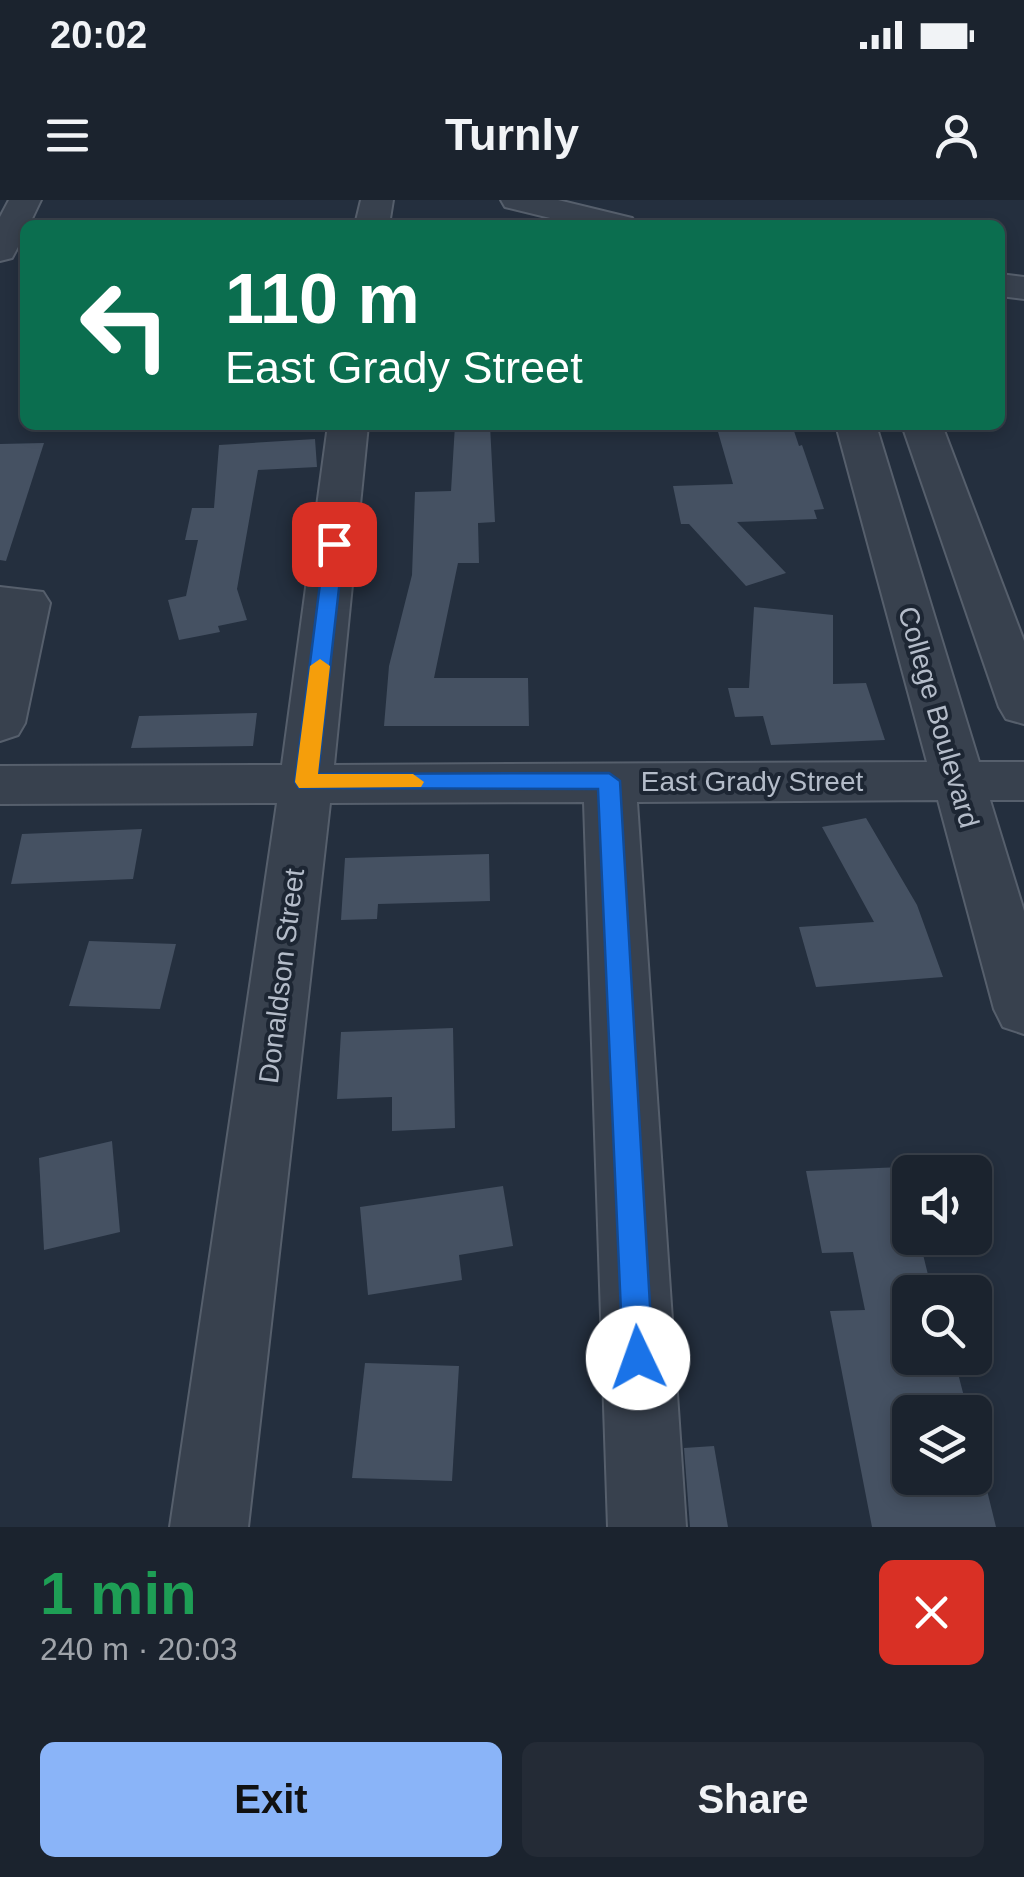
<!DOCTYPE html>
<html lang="en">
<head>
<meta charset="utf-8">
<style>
	body { margin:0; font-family:Arial,sans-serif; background:#242b36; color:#f1f3f6; height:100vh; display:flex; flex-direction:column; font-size:38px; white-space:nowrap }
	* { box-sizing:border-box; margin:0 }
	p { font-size:32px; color:#a0a4aa }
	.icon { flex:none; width:55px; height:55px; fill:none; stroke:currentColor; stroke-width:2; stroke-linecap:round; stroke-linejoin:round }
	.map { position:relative; height:1327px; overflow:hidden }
	.side { display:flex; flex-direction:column; background:#1b232e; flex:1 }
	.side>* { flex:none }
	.guide { position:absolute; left:20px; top:20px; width:985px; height:210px; border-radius:15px; box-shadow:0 5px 15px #0003,0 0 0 2px #39404a; background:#0b6e4f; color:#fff; overflow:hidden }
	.controls { position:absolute; left:892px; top:955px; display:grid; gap:20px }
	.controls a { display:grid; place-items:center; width:100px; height:100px; border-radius:15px; background:#1b232e; box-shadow:0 5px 15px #0003,0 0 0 2px #39404a; font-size:50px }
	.pin { position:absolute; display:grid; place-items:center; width:85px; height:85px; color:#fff; margin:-42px; border-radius:20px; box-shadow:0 5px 15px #0006 }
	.me { position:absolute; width:110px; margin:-55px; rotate:357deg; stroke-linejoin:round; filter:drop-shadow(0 0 8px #0008) }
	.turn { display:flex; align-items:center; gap:35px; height:210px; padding:0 40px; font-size:45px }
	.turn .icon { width:130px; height:130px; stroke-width:2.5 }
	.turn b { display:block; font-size:70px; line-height:85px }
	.round { display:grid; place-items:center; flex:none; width:105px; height:105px; border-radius:15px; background:#242b36 }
	.overview { display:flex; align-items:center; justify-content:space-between; height:170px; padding:0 40px }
	h1 { font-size:60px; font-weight:700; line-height:75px; color:#1e9e55 }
	.cta { display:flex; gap:20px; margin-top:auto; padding:20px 40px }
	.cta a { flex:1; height:115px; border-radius:15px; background:#8ab4f8; color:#111; font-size:40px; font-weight:700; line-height:115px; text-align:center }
	.cta a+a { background:#242b36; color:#f1f3f6 }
	.status { display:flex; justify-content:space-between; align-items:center; height:70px; padding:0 50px; background:#1b232e; direction:ltr }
	.status svg { height:28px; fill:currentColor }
	header { display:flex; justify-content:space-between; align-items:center; height:130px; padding:0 40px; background:#1b232e; font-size:45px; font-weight:700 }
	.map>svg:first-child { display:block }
	.building { fill:#455162 }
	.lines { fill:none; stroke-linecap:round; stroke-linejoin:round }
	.minor-casing { stroke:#565f6c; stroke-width:4 }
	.minor { fill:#38414e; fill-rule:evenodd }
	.route { fill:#1a73e8; stroke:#114b97; stroke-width:2.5 }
	.slow { fill:#f59e0b }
	.labels { text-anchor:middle; stroke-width:8; stroke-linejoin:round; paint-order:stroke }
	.street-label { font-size:28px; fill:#b4bcc9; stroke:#1d2633 }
</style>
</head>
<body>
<div class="status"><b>20:02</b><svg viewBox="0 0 49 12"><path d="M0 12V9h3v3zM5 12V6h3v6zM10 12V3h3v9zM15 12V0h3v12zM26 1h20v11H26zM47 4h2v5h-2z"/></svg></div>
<header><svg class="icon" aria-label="menu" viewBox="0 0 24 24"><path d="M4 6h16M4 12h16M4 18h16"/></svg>Turnly<svg class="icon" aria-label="person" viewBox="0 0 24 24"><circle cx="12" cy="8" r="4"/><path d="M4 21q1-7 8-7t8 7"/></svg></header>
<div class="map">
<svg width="1024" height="1327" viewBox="0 0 1024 1327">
	<rect width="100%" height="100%" fill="#242f3e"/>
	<!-- building -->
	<g class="building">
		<polygon points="455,225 490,225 495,322 478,323 479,363 458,363 434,478 528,478 529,526 384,526 389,466 412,375 415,292 451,291"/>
		<polygon points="716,225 792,225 799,246 802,245 824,309 814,310 817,319 737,322 786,373 746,386 689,324 681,324 673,286 733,284"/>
		<polygon points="315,239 317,267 258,270 237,389 247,420 218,426 220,432 179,440 168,400 186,396 198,340 185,340 192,308 214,308 219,245"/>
		<polygon points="44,243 6,361 0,360 0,244"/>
		<polygon points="754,407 833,415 833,484 866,483 885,540 771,545 763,516 735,517 728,488 749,488"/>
		<polygon points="257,513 253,546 131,548 139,516"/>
		<polygon points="866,618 917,705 943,777 816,787 799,727 874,722 822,627"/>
		<polygon points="142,629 133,679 11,684 22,634"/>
		<polygon points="489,654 490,701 378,704 377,719 341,720 345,658"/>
		<polygon points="89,741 176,744 160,809 69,806"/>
		<polygon points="453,828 455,928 392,931 392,897 337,899 341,832"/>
		<polygon points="112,941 120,1032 44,1050 39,958"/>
		<polygon points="902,967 910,999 910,1038 919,1038 932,1091 910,1092 910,1158 954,1158 968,1212 910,1212 910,1278 984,1278 996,1327 872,1327 830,1111 865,1110 853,1052 822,1053 806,971"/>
		<polygon points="503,986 513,1046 459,1055 462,1080 368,1095 360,1007"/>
		<polygon points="365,1163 459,1166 452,1281 352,1278"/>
		<polygon points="714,1246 728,1327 690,1327 684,1248"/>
	</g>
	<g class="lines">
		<defs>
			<g id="minor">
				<polygon points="9,0 41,0 29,25 25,25 25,34 12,58 0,61 0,17"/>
				<polygon points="361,0 393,0 389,25 355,25"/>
				<polygon points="501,0 558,0 632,18 637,25 579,25 505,7"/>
				<polygon points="1000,74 1024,77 1024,99 1000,96"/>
				<polygon points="328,225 368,225 334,565 927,562 836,225 876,225 979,562 1024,562 1024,600 990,600 1024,711 1024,834 1003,827 994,809 938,600 637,602 686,1327 608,1327 584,602 330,603 248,1327 170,1327 277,603 0,604 0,566 282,565"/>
				<polygon points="902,225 942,225 1024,441 1024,524 1006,519 999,507"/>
				<polygon points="0,387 43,392 50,403 25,523 18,535 0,541"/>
			</g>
		</defs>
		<!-- minor casing -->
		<use href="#minor" class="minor-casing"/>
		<!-- minor -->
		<use href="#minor" class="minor"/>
	</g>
	<!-- route -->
	<polygon class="route" points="334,338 344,344 318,574 609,573 620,581 653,1158 648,1169 638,1173 628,1169 623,1158 598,589 299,588 295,582 325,344"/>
	<!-- slow -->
	<polygon class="slow" points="320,459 330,466 318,574 413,574 424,582 421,587 299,588 295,582 310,466"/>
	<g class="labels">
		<!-- street labels -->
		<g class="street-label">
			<text transform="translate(939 517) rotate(74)" y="10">College Boulevard</text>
			<text x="752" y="591">East Grady Street</text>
			<text transform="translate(281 776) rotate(-83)" y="10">Donaldson Street</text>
		</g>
	</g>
</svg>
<div class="controls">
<a><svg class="icon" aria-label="sound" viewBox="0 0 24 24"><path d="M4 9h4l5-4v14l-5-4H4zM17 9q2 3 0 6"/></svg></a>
<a><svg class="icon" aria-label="search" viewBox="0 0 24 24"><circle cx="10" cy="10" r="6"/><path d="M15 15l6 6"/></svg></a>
<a><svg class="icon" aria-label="layers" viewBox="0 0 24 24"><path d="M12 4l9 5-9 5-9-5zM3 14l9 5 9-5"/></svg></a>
</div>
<div class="pin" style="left:334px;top:344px;background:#d93025"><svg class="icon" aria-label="arrive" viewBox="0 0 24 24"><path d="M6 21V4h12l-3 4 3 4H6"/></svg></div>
<svg class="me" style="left:638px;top:1158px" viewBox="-20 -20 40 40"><circle r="19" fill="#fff"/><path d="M0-13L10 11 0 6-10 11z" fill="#1a73e8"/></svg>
<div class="guide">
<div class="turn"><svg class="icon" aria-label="left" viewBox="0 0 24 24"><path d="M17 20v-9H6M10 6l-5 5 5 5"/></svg><div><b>110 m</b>East Grady Street</div></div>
</div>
</div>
<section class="side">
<div class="overview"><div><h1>1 min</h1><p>240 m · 20:03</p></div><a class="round" style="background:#d93025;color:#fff"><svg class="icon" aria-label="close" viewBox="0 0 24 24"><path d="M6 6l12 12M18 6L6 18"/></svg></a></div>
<div class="cta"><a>Exit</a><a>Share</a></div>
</section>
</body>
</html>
